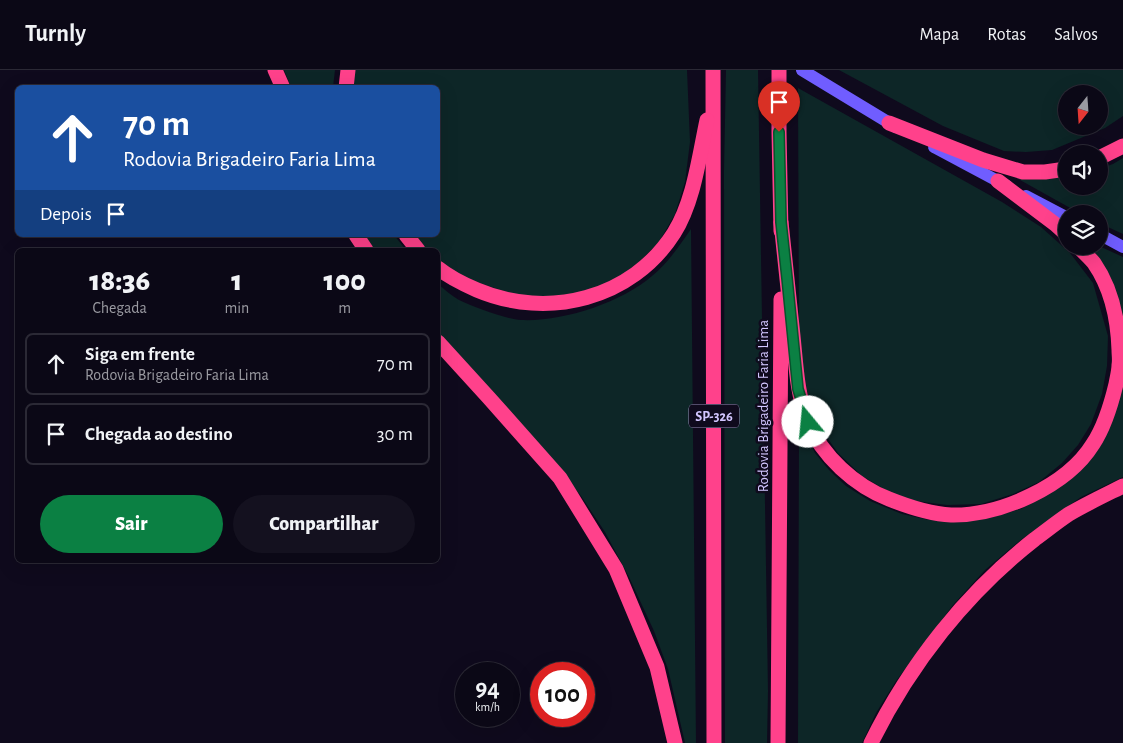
<!DOCTYPE html>
<html lang="pt">
<head>
<meta charset="utf-8">
<style>
	body { margin:0; font-family:"Alegreya Sans",sans-serif; background:#14111f; color:#f1f3f6; height:100vh; display:flex; flex-direction:column; font-size:19px; white-space:nowrap }
	* { box-sizing:border-box; margin:0 }
	p { font-size:16px; color:#9a9aa1 }
	.icon { flex:none; width:28px; height:28px; fill:none; stroke:currentColor; stroke-width:2; stroke-linecap:round; stroke-linejoin:round }
	.map { position:relative; flex:1; overflow:hidden }
	.side { position:absolute; left:15px; top:178px; width:425px; height:315px; display:flex; flex-direction:column; background:#0b0816; border-radius:8px; box-shadow:0 5px 20px #0002,0 0 0 1px #2b2935 }
	.side>* { flex:none }
	.hud { position:absolute; left:15px; top:15px; width:425px; height:152px; border-radius:8px; box-shadow:0 5px 20px #0002,0 0 0 1px #2b2935; background:#1a4fa0; color:#fff; overflow:hidden }
	.needle { width:32px; rotate:197deg }
	.tools { position:absolute; left:1058px; top:15px; display:grid; gap:10px }
	.tools a { display:grid; place-items:center; width:50px; height:50px; border-radius:50%; background:#0b0816; box-shadow:0 5px 20px #0002,0 0 0 1px #2b2935; font-size:25px }
	.speed { position:absolute; left:455px; top:592px; display:flex; gap:10px; font-size:25px; font-weight:700; text-align:center }
	.speed>* { display:grid; place-content:center; width:65px; height:65px; border-radius:50%; background:#0b0816; box-shadow:0 5px 20px #0002,0 0 0 1px #2b2935; line-height:1 }
	.speed small { font-size:12px; font-weight:400 }
	.speed .limit { border:8px solid #d22; background:#fff; color:#111 }
	.pin { position:absolute; display:grid; place-items:center; width:42px; height:42px; color:#fff; margin:-51px -21px; border-radius:50% 50% 50% 0; rotate:-45deg; box-shadow:0 0 5px #0007 }
	.pin .icon { rotate:45deg }
	.me { position:absolute; width:55px; margin:-28px; rotate:343deg; stroke-linejoin:round; filter:drop-shadow(0 0 4px #0008) }
	.turn { display:flex; align-items:center; gap:18px; height:105px; padding:0 25px; font-size:22px }
	.turn .icon { width:65px; height:65px; stroke-width:2.5 }
	.turn b { display:block; font-size:35px; line-height:42px }
	.then { display:flex; align-items:center; height:48px; padding:0 25px; background:#0003; gap:10px; font-size:19px }
	.eta { display:flex; justify-content:space-evenly; align-items:center; height:85px; text-align:center }
	.eta b { font-size:30px; font-weight:800; line-height:35px }
	.action { display:flex; gap:10px; margin-top:auto; padding:10px 25px }
	.action a { flex:1; height:58px; border-radius:30px; background:#0b8043; color:#fff; font-size:20px; font-weight:800; line-height:58px; text-align:center }
	.action a+a { background:#14111f; color:#f1f3f6 }
	ul { padding:0; list-style:none }
	li { display:flex; align-items:center; gap:15px; height:62px; margin:0 10px 8px; padding:0 15px; border:2px solid #2b2935; border-radius:8px }
	li div { flex:1 }
	li b { display:block; font-size:19px }
	li em { font-style:normal }
	header { display:flex; align-items:center; gap:30px; box-sizing:border-box; height:70px; padding:0 25px; background:#0b0816; border-bottom:1px solid #2b2935 }
	header strong { font-size:24px }
	nav { display:flex; gap:28px; margin-inline-start:auto; font-size:18px }
	.map>svg:first-child { display:block }
	.green { fill:#0d2627; fill-rule:evenodd }
	.lines { fill:none; stroke-linecap:round; stroke-linejoin:round }
	.secondary { stroke:#705dff; stroke-width:12 }
	.highway { stroke:#ff418b; stroke-width:15 }
	.route-casing { stroke:#07532c; stroke-width:12 }
	.route { stroke:#0b8043; stroke-width:9 }
	.labels { text-anchor:middle; stroke-width:5; stroke-linejoin:round; paint-order:stroke }
	.shield { fill:#0f0a1d; stroke:#988ebb; stroke-width:1 }
	.shield-label { font-size:14px; font-weight:bold; fill:#d2c6ff }
	.street-label { font-size:15px; fill:#d2c6ff; stroke:#0f0a1d }
</style>
</head>
<body>
<header>
<strong>Turnly</strong>
<nav><a>Mapa</a><a>Rotas</a><a>Salvos</a></nav>
</header>
<div class="map">
<svg width="1123" height="673" viewBox="0 0 1123 673">
	<rect width="100%" height="100%" fill="#0f0a1d"/>
	<!-- green -->
	<g class="green">
		<polygon points="284,0 335,0 333,17 291,17"/>
		<polygon points="354,0 687,0 690,72 685,112 675,144 659,172 638,193 614,211 588,221 558,228 528,229 467,209 438,191 438,180 427,180 414,165 438,165 438,18 353,18"/>
		<polygon points="726,0 758,0 768,621 767,673 725,673 724,101"/>
		<path d="M839,0h284v46l-18,12 -53,22 -26,2 -22,-1 -61,-25zM1066,24h33v32h-33z"/>
		<polygon points="798,18 1002,132 1041,157 1070,183 1093,213 1108,266 1107,296 1102,324 1091,354 1078,375 1062,393 1039,412 1013,424 981,434 947,435 916,431 891,423 862,406 838,383 821,359 809,330 803,299 799,260"/>
		<polygon points="1123,88 1123,164 1099,153 1099,144 1081,144 1013,106 1066,105 1066,116 1099,116 1099,99 1113,94"/>
		<path d="M691,159l5,514h-11l-17,-74 -14,-38 -25,-54 -24,-45 -24,-36 -25,-31 -118,-132v-49c6,5 14,12 21,16 15,7 46,19 62,20 41,2 100,-17 131,-44 16,-13 27,-30 39,-47z"/>
		<polygon points="362,165 394,165 406,180 372,180"/>
		<polygon points="1092,176 1099,176 1123,187 1123,256 1109,209"/>
		<polygon points="1123,294 1123,407 1081,427 1022,469 985,500 953,535 896,611 876,643 862,673 798,673 799,361 808,369 815,383 829,400 846,416 870,431 902,444 929,450 960,451 993,447 1021,439 1046,425 1086,390"/>
	</g>
	<g class="lines">
		<!-- secondary -->
		<g class="secondary">
			<polyline points="802,0 896,57"/>
			<polyline points="934,77 1007,116"/>
			<polyline points="1026,126 1066,147"/>
			<polyline points="1099,164 1123,177"/>
		</g>
		<!-- highway -->
		<g class="highway">
			<polyline points="275,0 283,18"/>
			<polyline points="713,0 714,673"/>
			<polyline points="779,0 779,62 781,161"/>
			<polyline points="346,18 348,0"/>
			<polyline points="889,53 983,90 1023,102 1045,102 1066,99"/>
			<polyline points="1099,88 1123,76"/>
			<polyline points="998,111 1055,154 1066,164"/>
			<path d="M781,152c4,38 8,76 12,114 3,29 4,59 15,86 14,34 47,64 81,77 20,8 41,15 62,16 49,1 116,-29 142,-71 12,-18 18,-39 23,-60 1,-6 3,-13 3,-19 1,-5 0,-10 0,-15 -1,-31 -7,-61 -25,-87 -5,-6 -11,-11 -16,-17"/>
			<polyline points="356,165 366,180"/>
			<polyline points="406,165 418,180"/>
			<path d="M438,198c11,9 25,16 39,22 71,30 155,9 197,-57 20,-32 25,-76 33,-113"/>
			<polyline points="438,272 489,328 560,408 616,499 657,597 675,673"/>
			<polyline points="778,673 781,229"/>
			<path d="M871,673c39,-79 95,-150 164,-204 11,-8 22,-17 34,-25 17,-10 36,-19 54,-28"/>
		</g>
	</g>
	<g class="lines">
		<defs>
			<polyline id="route" points="779,62 781,152 787,208 798,319 808,352"/>
		</defs>
		<!-- route casing -->
		<use href="#route" class="route-casing"/>
		<!-- route -->
		<use href="#route" class="route"/>
	</g>
	<g class="labels">
		<!-- shield labels -->
		<rect class="shield" x="689" y="334.5" width="50" height="23" rx="4"/>
		<g class="shield-label">
			<text x="714" y="351">SP-326</text>
		</g>
		<!-- street labels -->
		<g class="street-label">
			<text transform="translate(763 336) rotate(-90)" y="5">Rodovia Brigadeiro Faria Lima</text>
		</g>
	</g>
</svg>
<div class="tools">
<a><svg class="needle" viewBox="-14 -14 28 28"><path d="M0-13l5 13h-10z" fill="#e53935"/><path d="M0 13l5-13h-10z" fill="#9a9aa1"/></svg></a>
<a><svg class="icon" aria-label="sound" viewBox="0 0 24 24"><path d="M4 9h4l5-4v14l-5-4H4zM17 9q2 3 0 6"/></svg></a>
<a><svg class="icon" aria-label="layers" viewBox="0 0 24 24"><path d="M12 4l9 5-9 5-9-5zM3 14l9 5 9-5"/></svg></a>
</div>
<div class="speed"><div>94<small>km/h</small></div><div class="limit">100</div></div>
<div class="pin" style="left:779px;top:62px;background:#d93025"><svg class="icon" aria-label="arrive" viewBox="0 0 24 24"><path d="M6 21V4h12l-3 4 3 4H6"/></svg></div>
<svg class="me" style="left:808px;top:352px" viewBox="-20 -20 40 40"><circle r="19" fill="#fff"/><path d="M0-13L10 11 0 6-10 11z" fill="#0b8043"/></svg>
<div class="hud">
<div class="turn"><svg class="icon" aria-label="ahead" viewBox="0 0 24 24"><path d="M12 20V5M6 11l6-6 6 6"/></svg><div><b>70 m</b>Rodovia Brigadeiro Faria Lima</div></div>
<div class="then">Depois<svg class="icon" aria-label="arrive" viewBox="0 0 24 24"><path d="M6 21V4h12l-3 4 3 4H6"/></svg></div>
</div>
<section class="side">
<div class="eta">
<div><b>18:36</b><p>Chegada</p></div>
<div><b>1</b><p>min</p></div>
<div><b>100</b><p>m</p></div>
</div>
<ul>
<li><svg class="icon" aria-label="ahead" viewBox="0 0 24 24"><path d="M12 20V5M6 11l6-6 6 6"/></svg><div><b>Siga em frente</b><p>Rodovia Brigadeiro Faria Lima</p></div><em>70 m</em></li>
<li><svg class="icon" aria-label="arrive" viewBox="0 0 24 24"><path d="M6 21V4h12l-3 4 3 4H6"/></svg><div><b>Chegada ao destino</b></div><em>30 m</em></li>
</ul>
<div class="action"><a>Sair</a><a>Compartilhar</a></div>
</section>
</div>
</body>
</html>
